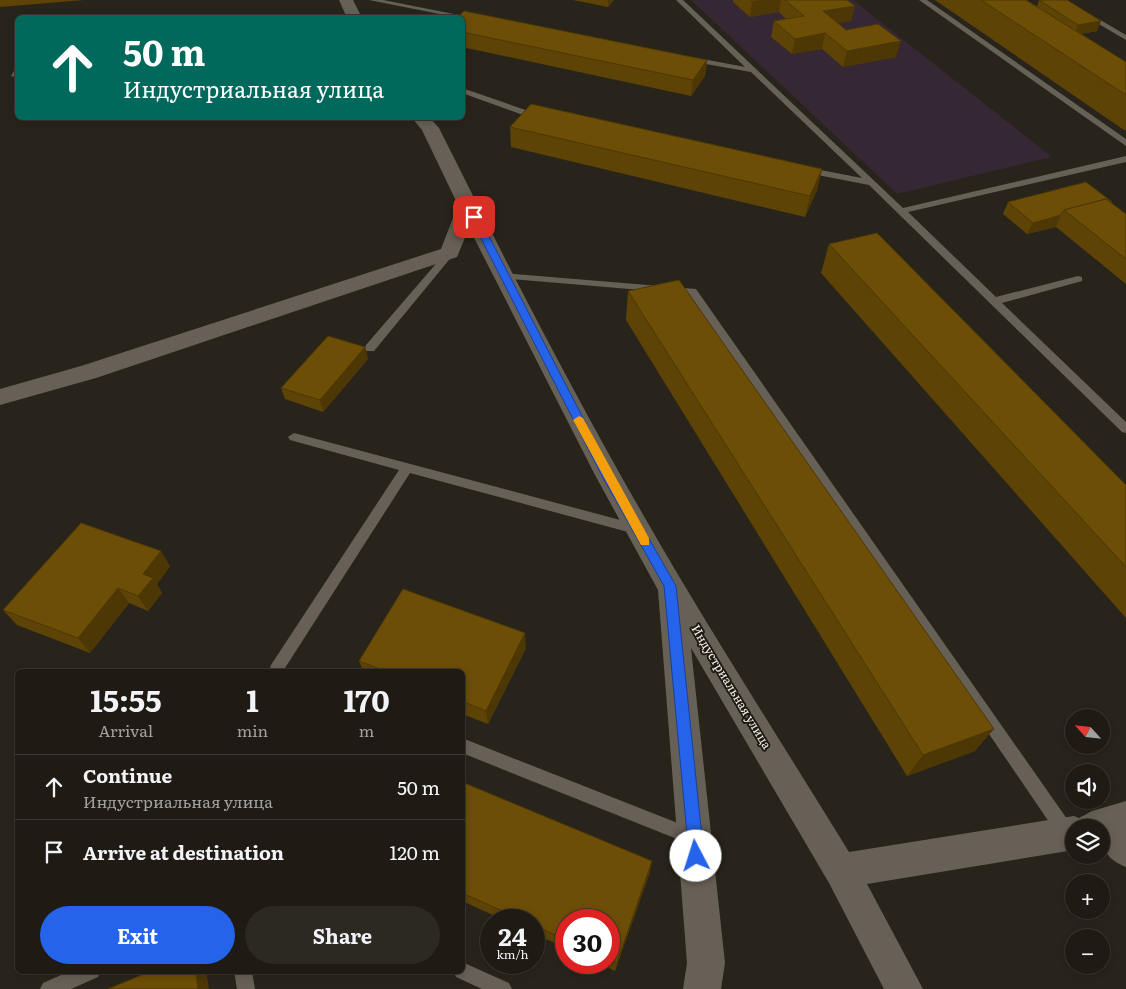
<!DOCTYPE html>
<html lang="en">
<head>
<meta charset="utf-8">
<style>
	body { margin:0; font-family:Literata,serif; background:#2c2822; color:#f1f3f6; height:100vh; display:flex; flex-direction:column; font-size:19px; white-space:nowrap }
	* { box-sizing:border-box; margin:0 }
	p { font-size:16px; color:#a1a1a0 }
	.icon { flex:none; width:28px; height:28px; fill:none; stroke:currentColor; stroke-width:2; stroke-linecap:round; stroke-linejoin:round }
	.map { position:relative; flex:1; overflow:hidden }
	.panel { position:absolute; left:15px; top:669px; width:450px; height:305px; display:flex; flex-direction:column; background:#1f1b14; border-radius:8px; box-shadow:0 2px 8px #0003,0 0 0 1px #3c3934 }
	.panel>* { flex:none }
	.guide { position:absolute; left:15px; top:15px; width:450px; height:105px; border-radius:8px; box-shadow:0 2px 8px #0003,0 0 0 1px #3c3934; background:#00695c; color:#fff; overflow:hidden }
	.needle { width:32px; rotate:297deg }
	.buttons { position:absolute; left:1065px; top:709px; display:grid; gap:10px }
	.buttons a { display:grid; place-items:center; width:45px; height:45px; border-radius:50%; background:#1f1b14; box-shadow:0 2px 8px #0003,0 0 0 1px #3c3934; font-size:25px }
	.speed { position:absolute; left:480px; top:909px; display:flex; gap:10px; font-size:25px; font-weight:700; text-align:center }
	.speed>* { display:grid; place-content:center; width:65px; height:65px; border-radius:50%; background:#1f1b14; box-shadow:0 2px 8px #0003,0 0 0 1px #3c3934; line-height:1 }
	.speed small { font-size:12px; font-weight:400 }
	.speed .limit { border:8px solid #d22; background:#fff; color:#111 }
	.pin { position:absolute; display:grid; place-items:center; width:42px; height:42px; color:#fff; margin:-21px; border-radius:10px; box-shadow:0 2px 8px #0006 }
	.me { position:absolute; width:55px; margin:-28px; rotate:355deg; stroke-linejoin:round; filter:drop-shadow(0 0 4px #0008) }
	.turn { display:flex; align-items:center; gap:18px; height:105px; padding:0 25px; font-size:22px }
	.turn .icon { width:65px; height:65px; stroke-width:2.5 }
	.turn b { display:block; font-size:35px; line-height:42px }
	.eta { display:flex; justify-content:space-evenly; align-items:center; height:85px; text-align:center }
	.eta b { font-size:30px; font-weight:700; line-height:35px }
	.primary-button { display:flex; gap:10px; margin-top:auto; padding:10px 25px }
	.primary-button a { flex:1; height:58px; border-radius:30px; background:#2563eb; color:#fff; font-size:20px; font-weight:700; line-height:58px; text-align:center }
	.primary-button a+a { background:#2c2822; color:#f1f3f6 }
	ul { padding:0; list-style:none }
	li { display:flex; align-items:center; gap:15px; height:65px; padding:0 25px; border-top:1px solid #3c3934 }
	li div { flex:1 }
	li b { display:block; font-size:19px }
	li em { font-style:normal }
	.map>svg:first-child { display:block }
	.education { fill:#352733 }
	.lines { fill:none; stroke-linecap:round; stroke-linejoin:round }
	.lane { fill:#676056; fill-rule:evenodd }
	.street { fill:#676056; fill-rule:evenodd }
	.wall { fill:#5e4306 }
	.shaded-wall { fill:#4c3705 }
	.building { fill:#6d4e07; stroke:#4c3705 }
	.route { fill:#2563eb; stroke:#184099 }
	.slow { fill:#f59e0b }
	.labels { text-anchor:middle; stroke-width:4; stroke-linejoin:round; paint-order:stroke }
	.street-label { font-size:12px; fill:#f5f2ec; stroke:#1f1a12 }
</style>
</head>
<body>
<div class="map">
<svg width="1126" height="989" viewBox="0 0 1126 989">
	<rect width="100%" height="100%" fill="#29241b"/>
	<!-- education -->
	<polygon class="education" points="691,0 853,0 1052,157 897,194"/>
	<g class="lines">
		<!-- lane -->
		<g class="lane">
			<polygon points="369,0 383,0 479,19 475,21"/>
			<polygon points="676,0 683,0 903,208 1126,156 1126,162 908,212 996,297 1078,276 1082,277 1082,281 1002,303 1126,422 1126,433 1122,432 869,185 802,172 802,168 805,167 862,178 751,72 689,61 688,59 692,57 745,67"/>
			<polygon points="919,0 927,0 1126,139 1126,146"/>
			<polygon points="1058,0 1066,0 1126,35 1126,40"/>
			<polygon points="15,69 18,69 18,78 11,76"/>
			<polygon points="462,88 540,115 541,117 534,119 462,93"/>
			<polygon points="450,250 455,253 453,255 374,351 366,351 365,348 366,345 447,251"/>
			<polygon points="503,273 696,289 1072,826 1074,831 1072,838 1066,840 1060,838 689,294 499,278 498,276"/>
			<polygon points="294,433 639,525 644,526 645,530 644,534 639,535 410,473 285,668 286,671 269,671 271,665 399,470 290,440 288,437"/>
			<polygon points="462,738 698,831 700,837 698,843 692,845 462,753"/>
			<polygon points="462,962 509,983 512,989 482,989 456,977 453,971 462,971"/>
			<polygon points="70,971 101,971 98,977 71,989 40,989 43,983"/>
			<polygon points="234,971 252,971 255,989 237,989"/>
		</g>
		<!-- street -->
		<g class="street">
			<polygon points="339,0 353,0 362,18 347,18"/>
			<path d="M412,118h18l9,10c76,152 154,304 241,450 55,92 113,183 169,274l225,-36 5,2 13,-7 34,-10v66c-20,-8 -25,-19 -25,-39h-27v22l-207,34 56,105h-39l-55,-106 -138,-235 34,315 -4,26h-38l4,-26 -29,-373 -63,-115 -126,-247 -12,29 -361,121 -96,27v-16l81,-23 360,-117 17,-44 -36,-75z"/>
		</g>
	</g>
	<!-- wall -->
	<g class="wall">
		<polygon points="0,0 84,0 0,7"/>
		<polygon points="573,0 614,0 608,7"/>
		<polygon points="733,0 847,0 855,6 851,21 838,23 846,30 896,57 843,67 822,49 792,54 771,37 774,21 786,19 779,12 750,17 733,2"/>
		<polygon points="935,0 1026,0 1037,7 1039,0 1097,31 1081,34 1126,62 1126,130 1124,130"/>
		<polygon points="462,18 707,60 705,76 691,96 462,47"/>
		<polygon points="510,127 822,169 817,190 805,217 511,147"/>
		<polygon points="1008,202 1111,203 1126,214 1126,284 1056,227 1027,234 1003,214"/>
		<polygon points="829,244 1126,485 1126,618 821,273"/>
		<polygon points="628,291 975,751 907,776 626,320"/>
		<polygon points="365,347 368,359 323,412 285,399 281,388"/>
		<polygon points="170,566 157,584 162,593 148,611 129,603 90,653 17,625 3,610"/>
		<polygon points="526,648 488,724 462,714 462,671 363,671 359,661"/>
		<polygon points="462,782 650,872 615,971 597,962 609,962 609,920 566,920 566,948 534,934 534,920 504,920 462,901"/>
	</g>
	<!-- shaded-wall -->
	<g class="shaded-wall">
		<polygon points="608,0 614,0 608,7"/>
		<polygon points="764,0 781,0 779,12 750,17 752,2"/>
		<polygon points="855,6 851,21 820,27 823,11"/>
		<polygon points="1101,21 1097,31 1074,35 1078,25"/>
		<polygon points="825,33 822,49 792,54 795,39"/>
		<polygon points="901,41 896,57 843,67 847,51"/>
		<polygon points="707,60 705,76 691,96 693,80"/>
		<polygon points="822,169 817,190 805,217 810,196"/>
		<polygon points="1061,215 1056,227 1027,234 1033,223"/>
		<polygon points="365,347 368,359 323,412 320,400"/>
		<polygon points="161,551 170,566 157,584 162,593 148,611 138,596 143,574"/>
		<polygon points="118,588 129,603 90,653 78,638"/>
		<polygon points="525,633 526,648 488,724 486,711"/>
		<polygon points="994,729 975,751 907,776 923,755"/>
		<polygon points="652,861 650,872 615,971 617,963"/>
		<polygon points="196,971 206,971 209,989 198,989"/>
	</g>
	<!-- building -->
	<g class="building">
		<polygon points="750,0 764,0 752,2"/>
		<polygon points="785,0 847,0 855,6 823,11 846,30 878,24 901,41 847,51 825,33 795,39 774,21 804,16"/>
		<polygon points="981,0 1026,0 1126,62 1126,95"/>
		<polygon points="1039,0 1067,0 1101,21 1078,25"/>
		<polygon points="464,11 707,60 693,80 462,32 462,18 457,18"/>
		<polygon points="531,104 822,169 810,196 510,127"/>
		<polygon points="1086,182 1112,202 1110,202 1106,199 1064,210 1061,215 1033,223 1008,202"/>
		<polygon points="1106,199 1126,214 1126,259 1064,210"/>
		<polygon points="877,233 1126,485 1126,567 829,244"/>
		<polygon points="679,280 994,729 923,755 628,291"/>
		<polygon points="328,336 365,347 320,400 281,388"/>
		<polygon points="81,523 161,551 143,574 153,578 138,596 118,588 78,638 3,610"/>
		<polygon points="403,589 525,633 486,711 462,701 462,671 385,671 359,661"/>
		<polygon points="462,782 652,861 617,963 609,959 609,920 566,920 566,940 534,925 534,920 523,920 462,893"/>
		<polygon points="151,971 196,971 198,989 108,989"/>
	</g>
	<!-- route -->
	<polygon class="route" points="471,215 479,217 612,474 676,586 704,856 702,861 696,863 691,861 689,856 664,586 602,476 470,217"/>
	<!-- slow -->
	<polygon class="slow" points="579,416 583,418 649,538 649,545 641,545 573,420"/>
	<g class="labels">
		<!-- street labels -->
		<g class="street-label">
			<text transform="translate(731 687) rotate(59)" y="4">Индустриальная улица</text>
		</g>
	</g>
</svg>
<div class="buttons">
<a><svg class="needle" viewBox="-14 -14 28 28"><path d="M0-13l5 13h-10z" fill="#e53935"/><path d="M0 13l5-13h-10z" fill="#a1a1a0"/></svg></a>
<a><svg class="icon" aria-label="sound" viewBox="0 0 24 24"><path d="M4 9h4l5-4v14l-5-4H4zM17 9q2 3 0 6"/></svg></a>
<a><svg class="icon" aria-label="layers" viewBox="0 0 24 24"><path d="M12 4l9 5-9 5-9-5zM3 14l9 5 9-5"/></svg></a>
<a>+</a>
<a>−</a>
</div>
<div class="speed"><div>24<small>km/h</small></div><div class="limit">30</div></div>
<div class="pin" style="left:474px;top:217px;background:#d93025"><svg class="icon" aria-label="arrive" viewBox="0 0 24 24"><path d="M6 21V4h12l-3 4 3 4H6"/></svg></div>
<svg class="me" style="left:696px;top:856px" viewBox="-20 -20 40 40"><circle r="19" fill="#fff"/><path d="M0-13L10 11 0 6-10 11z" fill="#2563eb"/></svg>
<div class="guide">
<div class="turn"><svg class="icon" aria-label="ahead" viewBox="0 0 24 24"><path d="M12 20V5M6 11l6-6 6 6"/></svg><div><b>50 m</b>Индустриальная улица</div></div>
</div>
<section class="panel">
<div class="eta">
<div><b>15:55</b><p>Arrival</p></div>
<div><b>1</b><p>min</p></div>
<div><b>170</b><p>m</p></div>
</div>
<ul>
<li><svg class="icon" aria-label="ahead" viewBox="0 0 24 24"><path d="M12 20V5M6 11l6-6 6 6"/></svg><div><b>Continue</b><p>Индустриальная улица</p></div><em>50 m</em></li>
<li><svg class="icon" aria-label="arrive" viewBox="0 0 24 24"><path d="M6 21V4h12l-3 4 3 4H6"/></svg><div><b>Arrive at destination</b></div><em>120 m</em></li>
</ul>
<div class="primary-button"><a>Exit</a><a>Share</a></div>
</section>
</div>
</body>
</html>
